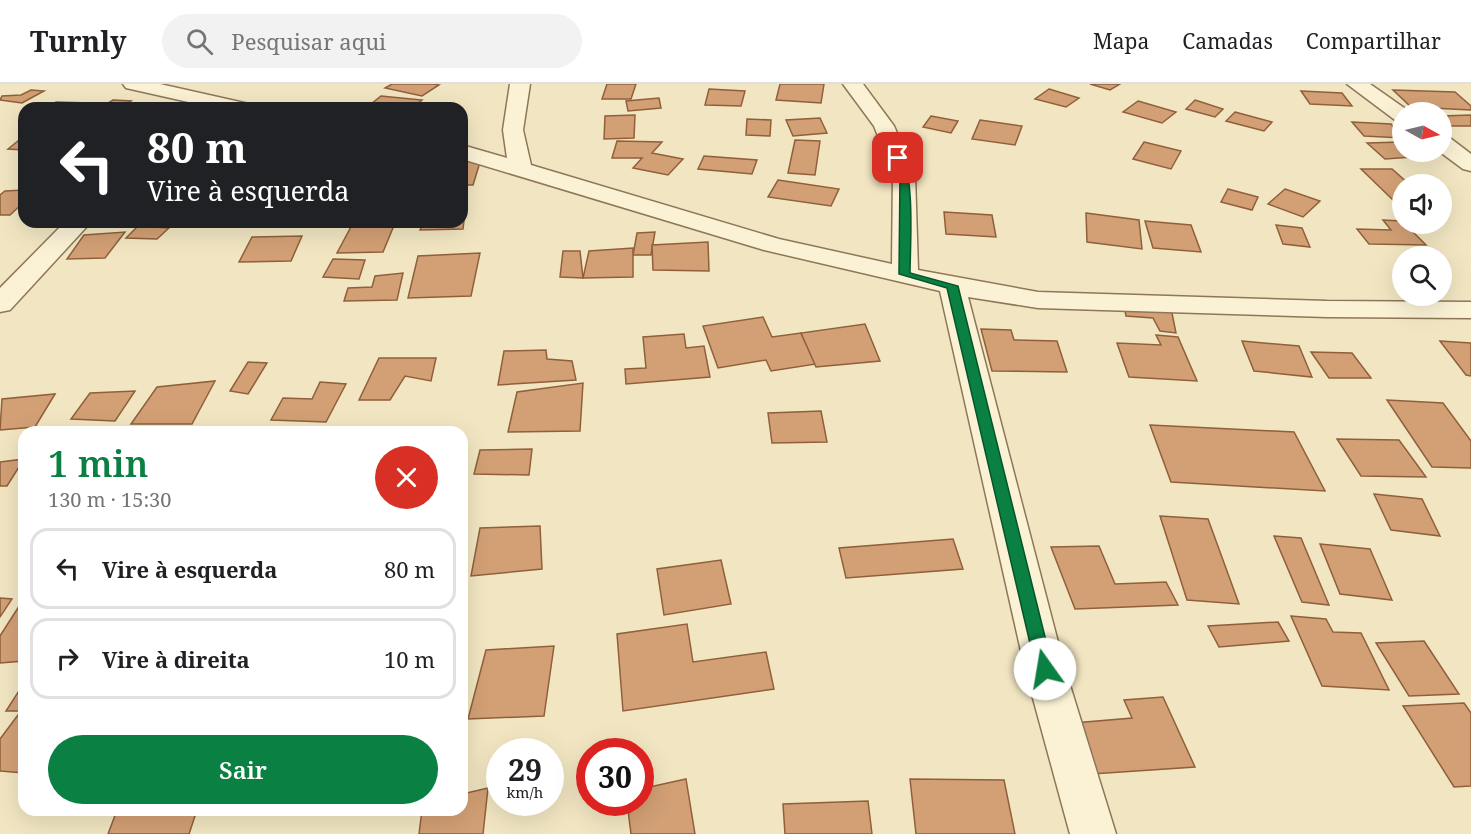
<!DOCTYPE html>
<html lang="pt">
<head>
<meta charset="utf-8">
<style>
	body { margin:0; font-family:"Noto Serif",serif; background:#f2f2f2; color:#202124; height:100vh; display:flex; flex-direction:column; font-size:22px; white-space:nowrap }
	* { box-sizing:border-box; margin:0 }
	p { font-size:20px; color:#757577 }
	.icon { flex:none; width:33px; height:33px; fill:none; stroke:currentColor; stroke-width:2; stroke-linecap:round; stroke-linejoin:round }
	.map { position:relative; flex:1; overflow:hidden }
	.drawer { position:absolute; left:18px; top:342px; width:450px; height:390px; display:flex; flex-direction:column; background:#fff; border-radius:18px; box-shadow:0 6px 24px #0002 }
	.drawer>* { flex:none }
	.banner { position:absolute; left:18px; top:18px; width:450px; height:126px; border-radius:18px; box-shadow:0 6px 24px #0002; background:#202124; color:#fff; overflow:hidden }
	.needle { width:39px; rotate:98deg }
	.controls { position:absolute; left:1392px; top:18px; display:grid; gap:12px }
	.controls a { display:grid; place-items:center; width:60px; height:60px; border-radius:50%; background:#fff; box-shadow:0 6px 24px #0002; font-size:30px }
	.speed { position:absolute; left:486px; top:654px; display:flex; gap:12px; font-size:30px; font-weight:700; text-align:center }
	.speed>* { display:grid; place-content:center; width:78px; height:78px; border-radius:50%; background:#fff; box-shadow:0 6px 24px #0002; line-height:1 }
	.speed small { font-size:15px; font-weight:400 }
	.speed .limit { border:9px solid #d22; background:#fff; color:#111 }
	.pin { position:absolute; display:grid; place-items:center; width:51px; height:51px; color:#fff; margin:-26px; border-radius:12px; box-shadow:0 3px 9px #0006 }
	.me { position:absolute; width:66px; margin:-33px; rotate:347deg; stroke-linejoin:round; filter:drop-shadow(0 0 4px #0008) }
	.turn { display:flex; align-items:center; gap:21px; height:126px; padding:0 30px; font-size:27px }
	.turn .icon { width:78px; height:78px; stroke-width:2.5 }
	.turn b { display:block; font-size:42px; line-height:51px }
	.round { display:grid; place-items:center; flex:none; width:63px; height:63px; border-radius:32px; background:#f2f2f2 }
	.head { display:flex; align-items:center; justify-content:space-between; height:102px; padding:0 30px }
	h1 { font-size:36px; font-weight:600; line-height:45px; color:#0b8043 }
	.cta { display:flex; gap:12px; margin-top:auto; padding:12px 30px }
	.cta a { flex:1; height:69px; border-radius:36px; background:#0b8043; color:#fff; font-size:24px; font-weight:600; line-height:69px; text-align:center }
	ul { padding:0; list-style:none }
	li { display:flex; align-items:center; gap:18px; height:81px; margin:0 12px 9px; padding:0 18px; border:3px solid #e0e0e0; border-radius:18px }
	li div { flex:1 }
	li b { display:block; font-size:22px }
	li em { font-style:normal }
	header { display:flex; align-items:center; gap:36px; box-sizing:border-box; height:84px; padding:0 30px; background:#fff; border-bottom:2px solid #e0e0e0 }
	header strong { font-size:28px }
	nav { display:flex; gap:33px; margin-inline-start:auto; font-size:21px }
	.search { width:420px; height:54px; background:#f2f2f2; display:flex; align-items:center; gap:15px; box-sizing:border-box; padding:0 21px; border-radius:33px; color:#757577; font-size:22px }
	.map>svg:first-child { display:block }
	.building { fill:#d3a075; stroke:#8f603b; stroke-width:1.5 }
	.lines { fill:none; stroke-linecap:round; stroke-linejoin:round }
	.street-casing { stroke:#8d7758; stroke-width:3 }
	.street { fill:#fbf2d6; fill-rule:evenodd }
	.route { fill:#0b8043; stroke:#07532c; stroke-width:1.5 }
</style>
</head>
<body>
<header>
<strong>Turnly</strong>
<div class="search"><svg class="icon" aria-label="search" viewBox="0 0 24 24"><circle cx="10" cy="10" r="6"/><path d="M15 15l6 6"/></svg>Pesquisar aqui</div>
<nav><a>Mapa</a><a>Camadas</a><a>Compartilhar</a></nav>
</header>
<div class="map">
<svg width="1471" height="750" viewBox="0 0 1471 750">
	<rect width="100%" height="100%" fill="#f2e6c2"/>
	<!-- building -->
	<g class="building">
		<polygon points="392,0 433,0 439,1 422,12 385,4"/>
		<polygon points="607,0 636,0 631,15 602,15"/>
		<polygon points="780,0 824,0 821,19 776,16"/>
		<polygon points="1090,0 1120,0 1110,6"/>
		<polygon points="709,5 745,7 741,22 705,21"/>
		<polygon points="1049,5 1079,14 1066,23 1035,15"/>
		<polygon points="31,6 44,7 22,19 0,16 2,12 21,11"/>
		<polygon points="1393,6 1455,8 1471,22 1471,26 1411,23"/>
		<polygon points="1301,7 1342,9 1352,22 1310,20"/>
		<polygon points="381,12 422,16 413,24 366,24"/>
		<polygon points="659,14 661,24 628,27 626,17"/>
		<polygon points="113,16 131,17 121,24 100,24"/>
		<polygon points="1195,16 1223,25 1215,33 1186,25"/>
		<polygon points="1138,17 1176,28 1162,39 1123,28"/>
		<polygon points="56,18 88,19 81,24 48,24"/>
		<polygon points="1235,28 1272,38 1264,47 1226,37"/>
		<polygon points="635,31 634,54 604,55 605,32"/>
		<polygon points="1471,31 1471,42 1442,42 1442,32"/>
		<polygon points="931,32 958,37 951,49 923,43"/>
		<polygon points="820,34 827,49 793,52 786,36"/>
		<polygon points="747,35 771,36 770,52 746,51"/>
		<polygon points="980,36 1022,42 1015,61 972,55"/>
		<polygon points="1352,38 1391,40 1402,54 1364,52"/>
		<polygon points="24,52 24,66 8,65"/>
		<polygon points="795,56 820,57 815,91 788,89"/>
		<polygon points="617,57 662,58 652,69 683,75 668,91 633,84 642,74 612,74"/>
		<polygon points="1144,58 1181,67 1171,85 1133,75"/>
		<polygon points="1402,58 1402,68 1422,68 1428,72 1385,75 1367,59"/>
		<polygon points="704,72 757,76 752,90 698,85"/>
		<polygon points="481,75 473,101 462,101 462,76"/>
		<polygon points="1361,85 1392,85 1409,100 1402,100 1402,116 1393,116"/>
		<polygon points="778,96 839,105 831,122 768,113"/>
		<polygon points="1228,105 1258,113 1252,126 1221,118"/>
		<polygon points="1285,105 1320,117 1303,133 1268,120"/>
		<polygon points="24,106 24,118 10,131 0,131 0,111 5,107"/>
		<polygon points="462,120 466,120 463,145 420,146 424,138 462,138"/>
		<polygon points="944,128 992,131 996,153 946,150"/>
		<polygon points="1086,129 1139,136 1142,165 1087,158"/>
		<polygon points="1383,136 1402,137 1426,161 1369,160 1357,145 1391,146"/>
		<polygon points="1145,137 1191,141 1201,168 1153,164"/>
		<polygon points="198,138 232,138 230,141 196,142"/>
		<polygon points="395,139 383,168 337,169 352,141"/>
		<polygon points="1276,141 1302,144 1310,163 1283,160"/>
		<polygon points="138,142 169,144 157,155 126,154"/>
		<polygon points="125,148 105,174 67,175 84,151"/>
		<polygon points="655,148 651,171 633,171 637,149"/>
		<polygon points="302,152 291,177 239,178 252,153"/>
		<polygon points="708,158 709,187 653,186 652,161"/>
		<polygon points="633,164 633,193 583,194 589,167"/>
		<polygon points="563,167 580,167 583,194 560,193"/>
		<polygon points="480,169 471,212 408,214 418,172"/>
		<polygon points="333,175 365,176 359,195 323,193"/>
		<polygon points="403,189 397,216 344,217 348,204 372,203 375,192"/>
		<polygon points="1124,221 1171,224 1176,249 1160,247 1153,234 1126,232"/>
		<polygon points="763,233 772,253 801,249 816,280 771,287 766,276 718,284 703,242"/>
		<polygon points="865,240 880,277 816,283 801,249"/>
		<polygon points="981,245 1011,246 1014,256 1057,257 1067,288 992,287"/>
		<polygon points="684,250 686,264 704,262 710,293 626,300 625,285 646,284 643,253"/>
		<polygon points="1156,251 1178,253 1197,297 1129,293 1117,259 1161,261"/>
		<polygon points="1242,257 1299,262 1312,293 1254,287"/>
		<polygon points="1440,257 1471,259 1471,292 1466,291"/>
		<polygon points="546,266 547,275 572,277 576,296 498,301 504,267"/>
		<polygon points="1311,268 1352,269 1371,294 1329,294"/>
		<polygon points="379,274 436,274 431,297 405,292 390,316 359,316"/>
		<polygon points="248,278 267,279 248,310 230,307"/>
		<polygon points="215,297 192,340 131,340 157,303"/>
		<polygon points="320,298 346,300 326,338 271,336 283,314 312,315"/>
		<polygon points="583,299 580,347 508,348 517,308"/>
		<polygon points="135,307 115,337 71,335 90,309"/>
		<polygon points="55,310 35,343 0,346 2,315"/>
		<polygon points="1387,316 1443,319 1471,357 1471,384 1432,383"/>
		<polygon points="821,327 827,358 772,359 768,329"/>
		<polygon points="1150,341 1294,348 1325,407 1171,398"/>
		<polygon points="285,343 333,343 330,348 282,348"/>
		<polygon points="1337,355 1399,356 1426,393 1361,392"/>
		<polygon points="532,365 529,391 474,390 480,366"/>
		<polygon points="24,375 7,402 0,402 0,378"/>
		<polygon points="1374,410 1422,415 1440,452 1391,446"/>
		<polygon points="1160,432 1208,435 1239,520 1187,516"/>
		<polygon points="540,442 542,485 471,492 480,444"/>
		<polygon points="1274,452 1301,454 1329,521 1302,518"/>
		<polygon points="953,455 963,485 846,494 839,464"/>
		<polygon points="1320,460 1370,465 1392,516 1340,510"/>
		<polygon points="1099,462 1115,500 1166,498 1178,521 1075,525 1051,463"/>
		<polygon points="721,476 731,520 664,531 657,485"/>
		<polygon points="0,514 12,515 0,533"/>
		<polygon points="23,516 24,577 0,579 0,552"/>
		<polygon points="1291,532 1326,535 1333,548 1361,549 1389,606 1322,602"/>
		<polygon points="1278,538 1289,557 1219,563 1208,542"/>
		<polygon points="687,540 693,578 766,568 774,605 623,627 617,550"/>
		<polygon points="1424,557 1459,610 1409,612 1376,559"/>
		<polygon points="554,562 544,632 468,635 486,566"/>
		<polygon points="24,599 24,627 6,627"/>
		<polygon points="1163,613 1195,683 1092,690 1074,639 1132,634 1124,616"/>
		<polygon points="1464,619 1471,629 1471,702 1454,703 1403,622"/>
		<polygon points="24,630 24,689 0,687 0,655 18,631"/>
		<polygon points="686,695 695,750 631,750 627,718 640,718 640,705"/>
		<polygon points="910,695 1004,696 1015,750 916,750"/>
		<polygon points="488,704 483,750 419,750 422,726 462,726 462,710"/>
		<polygon points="868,717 872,750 785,750 783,720"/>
		<polygon points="117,726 197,726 189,750 108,750"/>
	</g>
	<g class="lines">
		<defs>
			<g id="street">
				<polygon points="123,0 160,0 249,20 252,24 215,24 126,4"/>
				<polygon points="510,0 530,0 523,46 531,81 779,155 892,180 893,90 874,42 843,0 863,0 894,42 915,90 918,186 1038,208 1327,217 1471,218 1471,234 1327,233 1038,224 968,213 1065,585 1116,750 1070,750 1025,585 940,207 764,166 462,75 462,61 507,74 503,46"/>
				<polygon points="1347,0 1370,0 1410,28 1402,28 1402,38 1395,36"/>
				<polygon points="1442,53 1450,54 1471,70 1471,87 1463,85 1440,68"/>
				<polygon points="65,138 91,138 10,226 0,228 0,204"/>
			</g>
		</defs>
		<!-- street casing -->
		<use href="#street" class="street-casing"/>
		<!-- street -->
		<use href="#street" class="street"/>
	</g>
	<!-- route -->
	<path class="route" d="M898,71c18,9 12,96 12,118l48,13 95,383 -2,5 -6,2 -6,-2 -3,-5 -89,-381 -48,-14 1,-100 -7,-16z"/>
</svg>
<div class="controls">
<a><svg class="needle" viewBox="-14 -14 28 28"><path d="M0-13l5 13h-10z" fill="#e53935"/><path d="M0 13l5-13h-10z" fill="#757577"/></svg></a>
<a><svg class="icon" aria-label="sound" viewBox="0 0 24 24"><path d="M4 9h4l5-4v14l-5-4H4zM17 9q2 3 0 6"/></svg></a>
<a><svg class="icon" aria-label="search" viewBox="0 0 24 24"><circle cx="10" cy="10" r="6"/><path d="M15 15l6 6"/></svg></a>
</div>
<div class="speed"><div>29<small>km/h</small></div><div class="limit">30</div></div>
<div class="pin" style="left:898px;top:74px;background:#d93025"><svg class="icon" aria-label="arrive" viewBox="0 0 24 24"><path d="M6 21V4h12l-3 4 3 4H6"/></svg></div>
<svg class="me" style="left:1045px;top:585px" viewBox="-20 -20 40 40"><circle r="19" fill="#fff"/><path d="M0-13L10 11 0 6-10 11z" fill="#0b8043"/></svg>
<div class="banner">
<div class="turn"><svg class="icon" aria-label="left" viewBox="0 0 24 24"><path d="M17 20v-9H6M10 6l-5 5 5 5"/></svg><div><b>80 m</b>Vire à esquerda</div></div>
</div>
<section class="drawer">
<div class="head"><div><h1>1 min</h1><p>130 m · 15:30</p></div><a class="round" style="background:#d93025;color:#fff"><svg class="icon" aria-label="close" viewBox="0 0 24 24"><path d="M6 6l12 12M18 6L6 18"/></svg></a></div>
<ul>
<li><svg class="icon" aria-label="left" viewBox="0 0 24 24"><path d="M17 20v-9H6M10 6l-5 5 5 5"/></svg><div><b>Vire à esquerda</b></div><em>80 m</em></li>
<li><svg class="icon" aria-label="right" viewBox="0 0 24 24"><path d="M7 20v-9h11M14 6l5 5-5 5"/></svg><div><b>Vire à direita</b></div><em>10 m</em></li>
</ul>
<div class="cta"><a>Sair</a></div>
</section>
</div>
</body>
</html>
